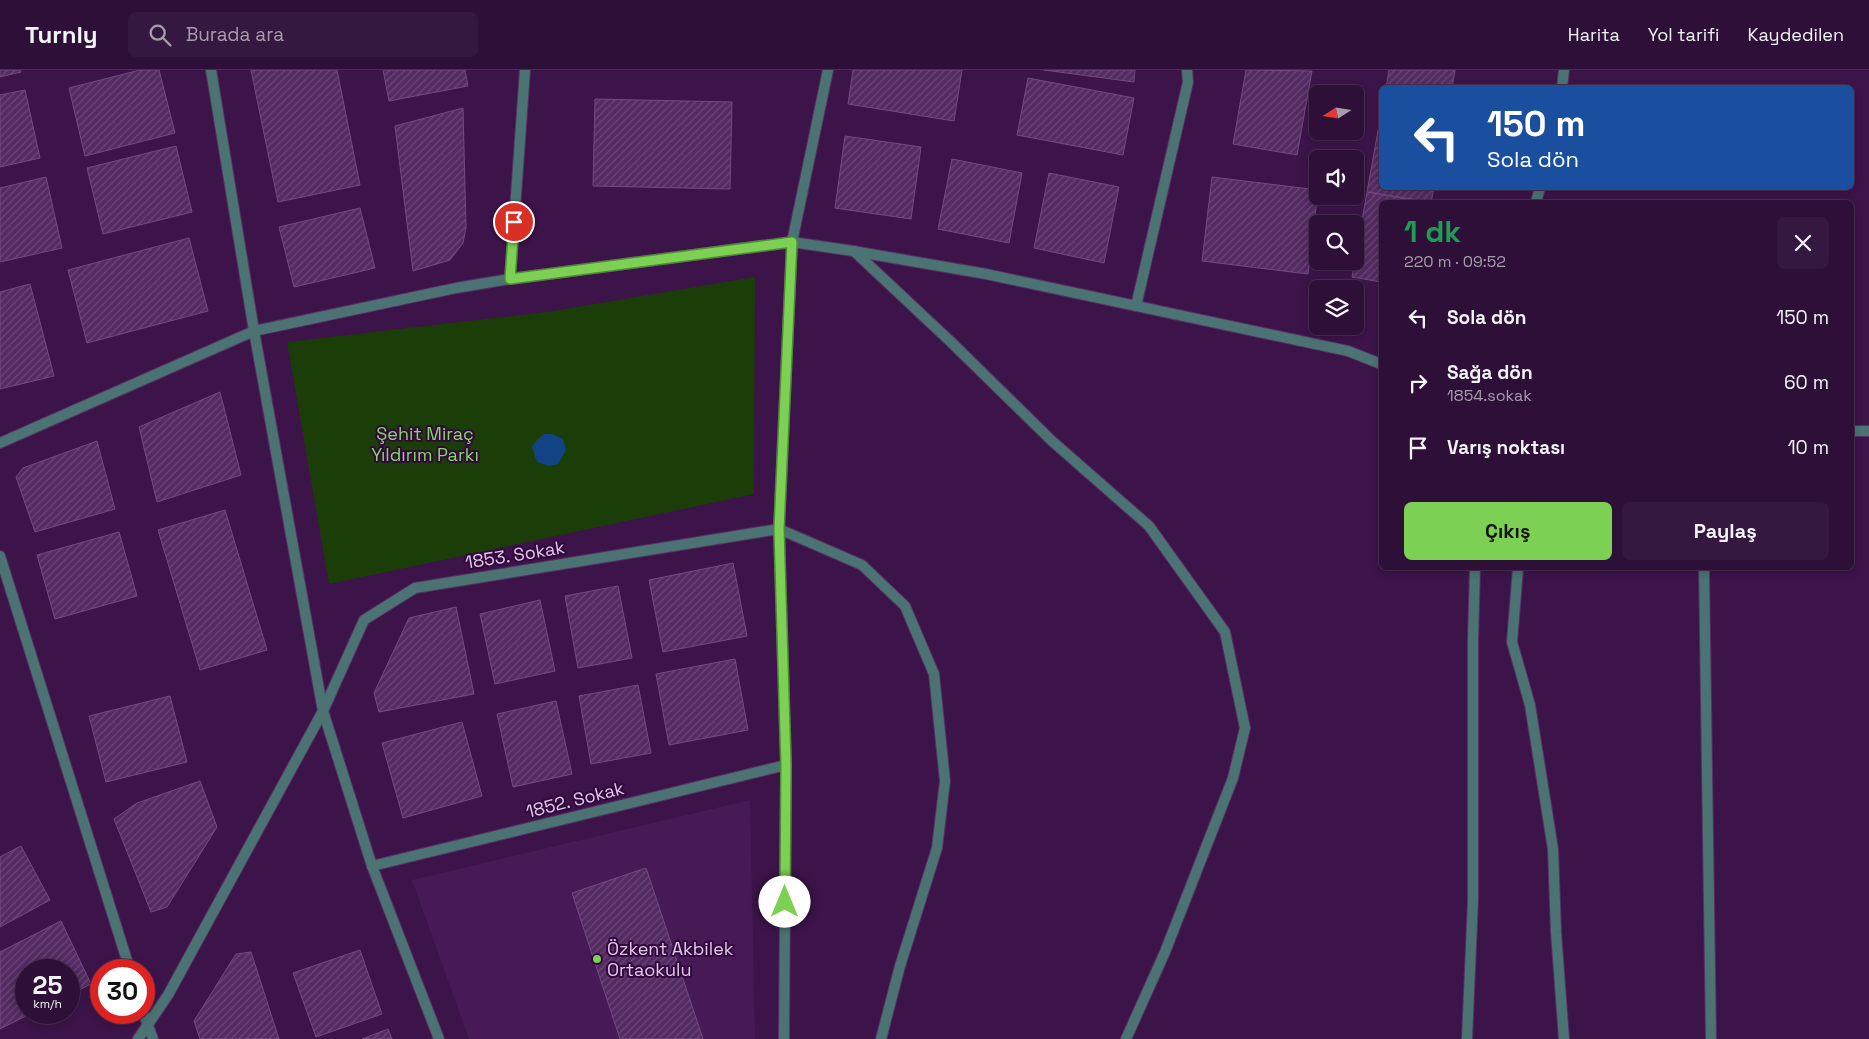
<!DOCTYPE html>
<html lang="tr">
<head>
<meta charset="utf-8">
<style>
	body { margin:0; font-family:"Space Grotesk",sans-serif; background:#35183f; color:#f1f3f6; height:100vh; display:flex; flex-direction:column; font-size:19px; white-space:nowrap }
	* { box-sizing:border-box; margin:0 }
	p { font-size:16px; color:#a79cad }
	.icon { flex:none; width:28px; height:28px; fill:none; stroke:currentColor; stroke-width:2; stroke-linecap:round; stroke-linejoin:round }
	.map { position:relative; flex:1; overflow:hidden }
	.sheet { position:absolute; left:1379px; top:130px; width:475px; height:370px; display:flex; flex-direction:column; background:#2d0f37; border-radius:8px; box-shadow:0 2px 8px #0003,0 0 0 1px #482f52 }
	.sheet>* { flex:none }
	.top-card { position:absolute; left:1379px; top:15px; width:475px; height:105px; border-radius:8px; box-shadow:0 2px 8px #0003,0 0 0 1px #482f52; background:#1a4fa0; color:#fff; overflow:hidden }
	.needle { width:32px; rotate:258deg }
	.fabs { position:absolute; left:1309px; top:15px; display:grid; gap:10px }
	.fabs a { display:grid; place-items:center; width:55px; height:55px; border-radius:8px; background:#2d0f37; box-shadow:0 2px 8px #0003,0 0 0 1px #482f52; font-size:25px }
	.speed { position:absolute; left:15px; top:889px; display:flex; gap:10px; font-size:25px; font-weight:700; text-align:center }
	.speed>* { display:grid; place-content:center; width:65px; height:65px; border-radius:50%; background:#2d0f37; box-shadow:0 2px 8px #0003,0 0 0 1px #482f52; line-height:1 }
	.speed small { font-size:12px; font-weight:400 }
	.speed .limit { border:8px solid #d22; background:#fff; color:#111 }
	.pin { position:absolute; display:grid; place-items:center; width:42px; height:42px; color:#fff; margin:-21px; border:2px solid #fff; border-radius:50%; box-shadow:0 1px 5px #0007 }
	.me { position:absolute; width:55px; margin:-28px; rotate:0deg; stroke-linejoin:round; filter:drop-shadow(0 0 4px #0008) }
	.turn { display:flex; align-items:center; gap:18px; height:105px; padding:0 25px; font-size:22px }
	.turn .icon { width:65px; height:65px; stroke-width:2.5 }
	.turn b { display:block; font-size:35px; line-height:42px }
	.round { display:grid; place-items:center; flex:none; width:52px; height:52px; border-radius:8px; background:#35183f }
	.summary { display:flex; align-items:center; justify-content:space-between; height:85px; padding:0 25px }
	h1 { font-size:30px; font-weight:600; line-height:38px; color:#1e9e55 }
	.primary-button { display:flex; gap:10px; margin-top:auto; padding:10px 25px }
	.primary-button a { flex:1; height:58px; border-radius:8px; background:#7cd155; color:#111; font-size:20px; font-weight:600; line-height:58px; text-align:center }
	.primary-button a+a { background:#35183f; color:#f1f3f6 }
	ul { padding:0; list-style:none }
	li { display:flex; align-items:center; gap:15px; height:65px; padding:0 25px }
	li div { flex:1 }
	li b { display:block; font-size:19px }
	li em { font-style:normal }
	header { display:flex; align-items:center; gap:30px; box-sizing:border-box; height:70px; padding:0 25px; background:#2d0f37; border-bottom:1px solid #482f52 }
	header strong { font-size:24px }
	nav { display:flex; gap:28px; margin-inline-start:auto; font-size:18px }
	.search { width:350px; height:45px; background:#35183f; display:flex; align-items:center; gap:12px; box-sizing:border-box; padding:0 18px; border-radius:8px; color:#a79cad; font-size:19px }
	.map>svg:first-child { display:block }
	.built { fill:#471a55 }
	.green { fill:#1b3e08 }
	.water { fill:#124485 }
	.building { fill:url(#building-hatch); stroke:#744a82 }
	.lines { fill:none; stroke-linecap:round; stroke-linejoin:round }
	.street-casing { stroke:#563163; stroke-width:12 }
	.street { stroke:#4b7373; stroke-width:10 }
	.route-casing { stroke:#518837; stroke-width:12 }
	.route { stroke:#7cd155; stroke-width:9 }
	.poi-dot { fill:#7cd155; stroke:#32083e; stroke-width:2 }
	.labels { text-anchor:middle; stroke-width:4; stroke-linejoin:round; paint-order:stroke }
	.park-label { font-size:18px; fill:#85da5e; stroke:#32083e }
	.street-label { font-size:18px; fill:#e0c9e9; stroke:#32083e }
	.poi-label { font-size:18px; fill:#e0c9e9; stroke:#32083e; text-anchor:start }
</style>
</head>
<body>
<header>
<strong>Turnly</strong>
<div class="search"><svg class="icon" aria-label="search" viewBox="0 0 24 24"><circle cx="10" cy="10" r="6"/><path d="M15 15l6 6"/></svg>Burada ara</div>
<nav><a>Harita</a><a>Yol tarifi</a><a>Kaydedilen</a></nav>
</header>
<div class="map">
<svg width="1869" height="969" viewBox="0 0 1869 969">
	<defs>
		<pattern id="building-hatch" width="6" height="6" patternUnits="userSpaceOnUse" patternTransform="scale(1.25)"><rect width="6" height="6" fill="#532a61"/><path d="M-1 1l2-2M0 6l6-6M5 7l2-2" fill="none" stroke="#6b4878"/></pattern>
	</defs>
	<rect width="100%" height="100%" fill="#3c1449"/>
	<!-- built -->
	<polygon class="built" points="750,730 755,969 469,969 412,810"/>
	<!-- green -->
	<polygon class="green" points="755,207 754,424 329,514 287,272 547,242"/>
	<!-- water -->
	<polygon class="water" points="544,364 552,364 563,369 566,380 558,394 549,396 537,392 532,377 537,370"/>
	<!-- building -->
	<g class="building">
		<polygon points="0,0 20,0 21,2 0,7"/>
		<polygon points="140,0 159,0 175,63 85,86 69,18"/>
		<polygon points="251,0 337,0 360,115 278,132"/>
		<polygon points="383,0 465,0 468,16 389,31"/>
		<polygon points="853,0 962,0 954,51 848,34"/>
		<polygon points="1044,0 1135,0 1134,12"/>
		<polygon points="1246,0 1312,1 1297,85 1233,74"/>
		<polygon points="1389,0 1455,0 1452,18 1386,18"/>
		<polygon points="1028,8 1134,28 1123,85 1017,65"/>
		<polygon points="25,20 40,88 0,97 0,25"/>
		<polygon points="595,29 732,32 730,119 593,116"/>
		<polygon points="463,38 466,158 463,173 450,190 413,201 395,56"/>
		<polygon points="1381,44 1381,118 1434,118 1431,132 1367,122"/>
		<polygon points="845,66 921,77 911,149 835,138"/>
		<polygon points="176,76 192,142 103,164 87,98"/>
		<polygon points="952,89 1022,103 1009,173 938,159"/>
		<polygon points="1049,103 1119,117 1104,193 1034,178"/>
		<polygon points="46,107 62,178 0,192 0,118"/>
		<polygon points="1212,107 1318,120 1308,204 1202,191"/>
		<polygon points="1367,122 1424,132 1381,132 1381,212 1352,207"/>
		<polygon points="360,138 375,198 294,217 279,157"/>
		<polygon points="189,168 208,241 87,273 68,200"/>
		<polygon points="30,214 54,306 0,319 0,222"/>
		<polygon points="220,322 241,405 157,432 139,357"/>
		<polygon points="97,371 115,439 35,462 16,407 23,398"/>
		<polygon points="225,440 267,580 200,600 158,460"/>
		<polygon points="119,462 137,526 55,549 37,485"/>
		<polygon points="733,493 747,566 663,582 649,510"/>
		<polygon points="618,516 632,588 578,598 565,526"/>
		<polygon points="540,530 555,601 495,614 480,544"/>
		<polygon points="456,537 474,624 379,642 374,623 409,548"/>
		<polygon points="735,589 748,660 669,675 656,604"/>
		<polygon points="638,615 651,683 591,694 579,626"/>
		<polygon points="170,626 187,692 106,712 89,646"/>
		<polygon points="556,631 572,704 513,717 497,644"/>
		<polygon points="462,652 482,726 403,748 382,673"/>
		<polygon points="200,711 217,757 167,837 151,842 114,749 137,733"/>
		<polygon points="21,776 50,830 0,857 0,787"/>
		<polygon points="646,798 703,969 620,969 572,823"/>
		<polygon points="61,851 91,914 69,925 69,900 26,900 26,942 34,942 0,959 0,882"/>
		<polygon points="360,880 382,944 316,967 293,903"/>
		<polygon points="251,882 279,969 200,969 194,951 236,884"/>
		<polygon points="388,959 392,969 362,969"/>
	</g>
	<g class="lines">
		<defs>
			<g id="street">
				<polyline points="211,0 254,261 323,641 372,796 439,969"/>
				<polyline points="1562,18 1564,0"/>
				<polyline points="1536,132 1540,118"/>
				<polyline points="854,181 951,272 1052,371 1149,456 1225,562 1245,658 1233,708 1165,882 1126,969"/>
				<polyline points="510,209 525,0"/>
				<polyline points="1136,236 1188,12 1187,0"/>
				<polyline points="1851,361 1869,361"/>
				<polyline points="0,373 254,261 456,218 510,209 792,172 853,181 986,204 1348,281 1381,294"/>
				<polyline points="0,486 130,900"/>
				<polyline points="1518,498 1512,572 1530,635 1553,779 1556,862 1564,969"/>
				<polyline points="1704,498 1711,969"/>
				<polyline points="372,796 786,695"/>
				<polyline points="143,942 153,969"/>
				<polyline points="138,969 168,925 323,641 364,550 415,518 779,459 862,495 905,536 934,604 945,711 937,778 900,896 881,969"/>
				<polyline points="784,969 786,695 779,459 792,172 828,0"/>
				<polyline points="1467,969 1473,830 1473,570 1475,498"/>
			</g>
		</defs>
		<!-- street casing -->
		<use href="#street" class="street-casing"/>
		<!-- street -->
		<use href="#street" class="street"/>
	</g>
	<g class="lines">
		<defs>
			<polyline id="route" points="514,152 510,209 792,172 779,459 786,695 785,832"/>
		</defs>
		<!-- route casing -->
		<use href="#route" class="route-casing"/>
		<!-- route -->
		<use href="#route" class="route"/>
	</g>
	<!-- markers -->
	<circle class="poi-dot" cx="597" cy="889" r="5"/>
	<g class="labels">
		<!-- park labels -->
		<g class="park-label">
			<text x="425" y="370">Şehit Miraç<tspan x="425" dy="21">Yıldırım Parkı</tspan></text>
		</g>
		<!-- street labels -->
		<g class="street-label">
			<text transform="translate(515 485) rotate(-9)" y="6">1853. Sokak</text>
			<text transform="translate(575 730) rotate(-14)" y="6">1852. Sokak</text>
		</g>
		<!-- poi labels -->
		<g class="poi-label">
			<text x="607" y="885">Özkent Akbilek<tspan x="607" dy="21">Ortaokulu</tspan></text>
		</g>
	</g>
</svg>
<div class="fabs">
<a><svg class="needle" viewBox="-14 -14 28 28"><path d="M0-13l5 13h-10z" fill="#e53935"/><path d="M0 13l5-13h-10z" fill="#a79cad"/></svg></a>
<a><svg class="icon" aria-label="sound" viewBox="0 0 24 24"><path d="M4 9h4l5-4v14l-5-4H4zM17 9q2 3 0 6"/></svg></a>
<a><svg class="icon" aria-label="search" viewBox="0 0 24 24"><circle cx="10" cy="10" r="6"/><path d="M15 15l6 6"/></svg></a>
<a><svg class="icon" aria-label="layers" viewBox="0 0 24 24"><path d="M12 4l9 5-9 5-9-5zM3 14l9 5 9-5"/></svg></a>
</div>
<div class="speed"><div>25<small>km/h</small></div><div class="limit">30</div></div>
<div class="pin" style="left:514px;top:152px;background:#d93025"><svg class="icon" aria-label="arrive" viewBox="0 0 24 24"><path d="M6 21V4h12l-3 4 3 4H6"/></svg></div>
<svg class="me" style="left:785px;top:832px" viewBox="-20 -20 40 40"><circle r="19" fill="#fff"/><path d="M0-13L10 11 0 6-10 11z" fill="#7cd155"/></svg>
<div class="top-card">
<div class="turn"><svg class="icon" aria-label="left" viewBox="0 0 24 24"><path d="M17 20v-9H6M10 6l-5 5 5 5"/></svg><div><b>150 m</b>Sola dön</div></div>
</div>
<section class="sheet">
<div class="summary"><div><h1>1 dk</h1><p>220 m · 09:52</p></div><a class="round"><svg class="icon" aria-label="close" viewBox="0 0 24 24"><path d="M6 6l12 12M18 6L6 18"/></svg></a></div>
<ul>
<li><svg class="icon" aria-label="left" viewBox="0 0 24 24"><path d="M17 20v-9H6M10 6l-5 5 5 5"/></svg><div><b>Sola dön</b></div><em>150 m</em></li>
<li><svg class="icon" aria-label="right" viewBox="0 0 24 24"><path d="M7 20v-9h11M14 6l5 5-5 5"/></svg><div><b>Sağa dön</b><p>1854.sokak</p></div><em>60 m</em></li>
<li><svg class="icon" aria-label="arrive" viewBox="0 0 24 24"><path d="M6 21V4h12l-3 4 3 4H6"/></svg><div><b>Varış noktası</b></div><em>10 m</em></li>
</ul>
<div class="primary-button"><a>Çıkış</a><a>Paylaş</a></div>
</section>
</div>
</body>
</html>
